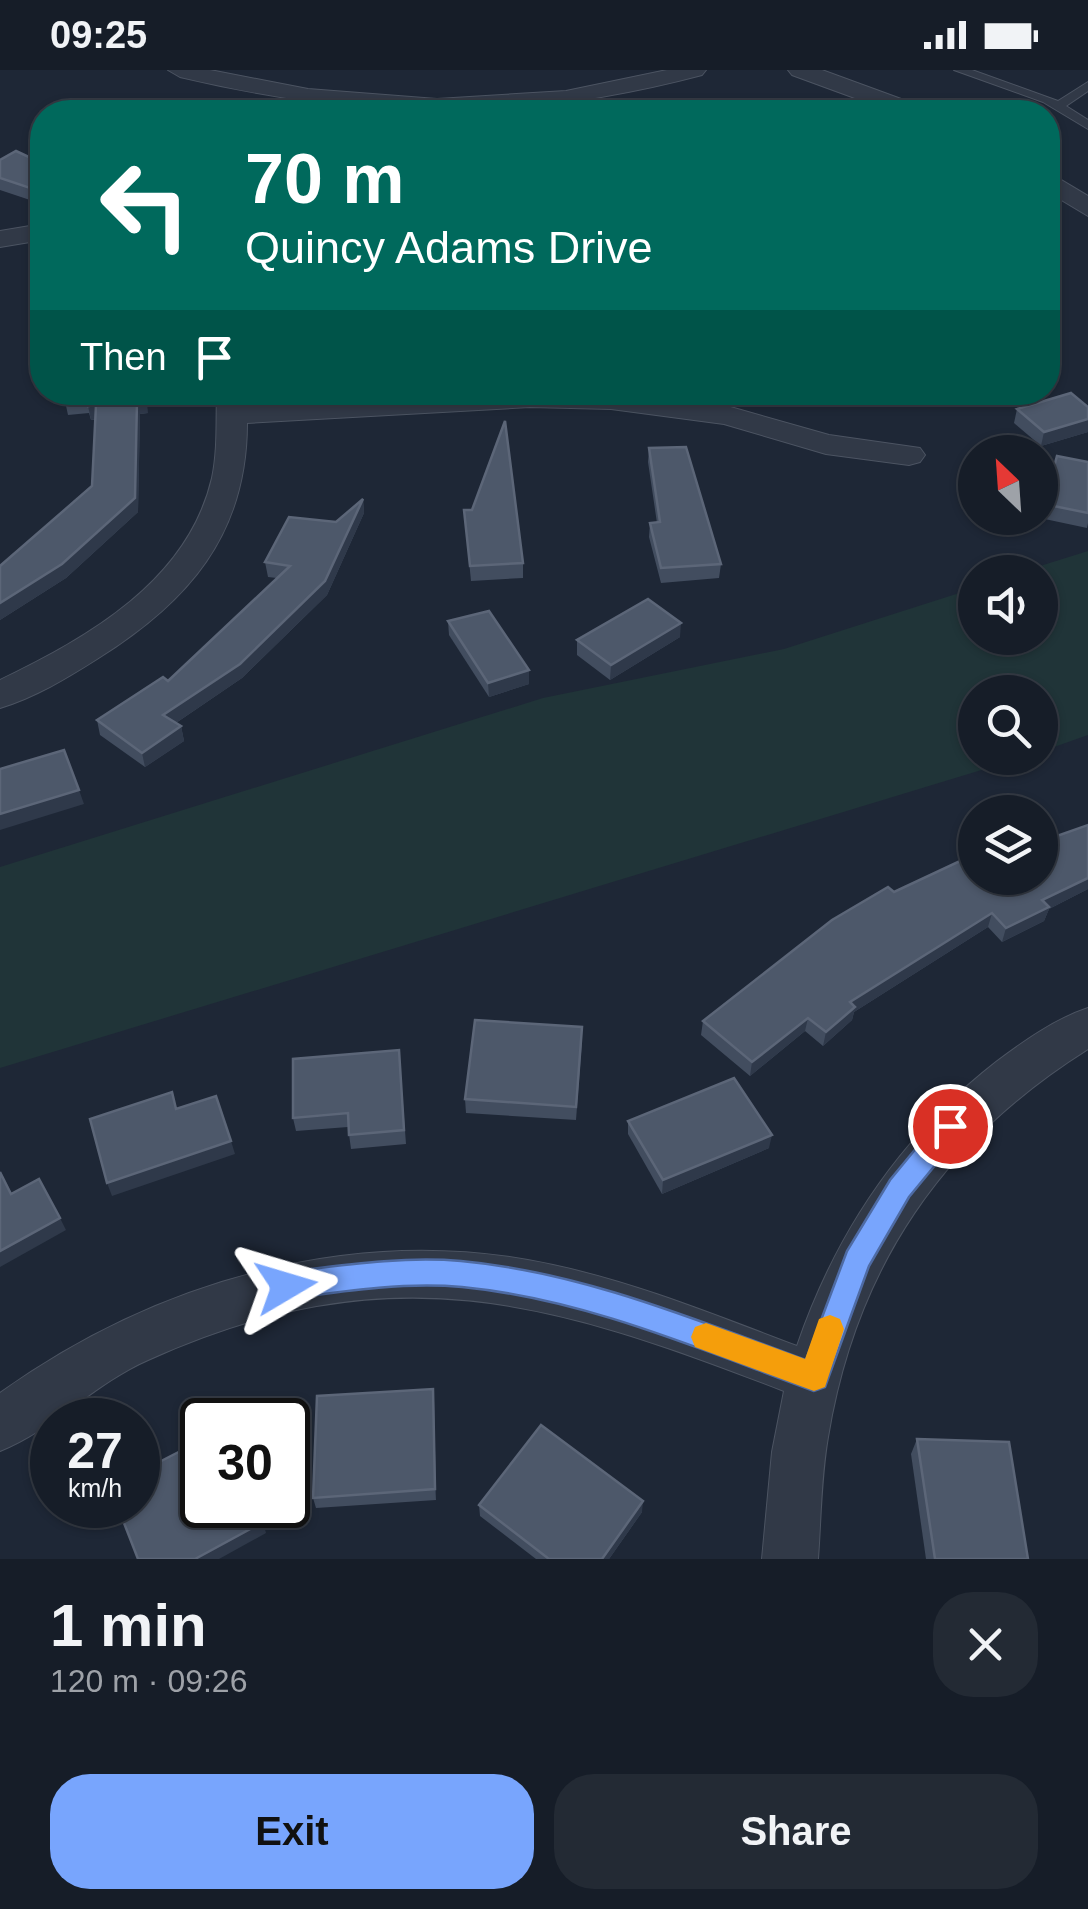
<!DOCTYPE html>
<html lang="en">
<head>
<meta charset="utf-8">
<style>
	body { margin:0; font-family:Helvetica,sans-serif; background:#232a34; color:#f1f3f6; height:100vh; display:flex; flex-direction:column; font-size:38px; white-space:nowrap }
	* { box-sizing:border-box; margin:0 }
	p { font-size:32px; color:#9ea2a8 }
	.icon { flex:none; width:55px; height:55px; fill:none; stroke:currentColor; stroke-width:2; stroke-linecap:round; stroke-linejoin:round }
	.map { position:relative; height:1489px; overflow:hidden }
	.side { display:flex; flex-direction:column; background:#161d28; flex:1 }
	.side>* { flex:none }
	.top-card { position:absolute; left:30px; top:30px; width:1030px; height:305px; border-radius:40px; box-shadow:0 2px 8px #0004,0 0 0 2px #353b45; background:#00695c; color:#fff; overflow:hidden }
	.needle { width:65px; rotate:335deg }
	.fabs { position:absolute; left:958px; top:365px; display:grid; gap:20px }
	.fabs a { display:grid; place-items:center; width:100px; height:100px; border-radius:50%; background:#161d28; box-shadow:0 2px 8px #0004,0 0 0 2px #353b45; font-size:50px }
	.speed { position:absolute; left:30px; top:1328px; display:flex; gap:20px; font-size:50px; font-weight:700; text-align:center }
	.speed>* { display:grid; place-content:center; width:130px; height:130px; border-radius:50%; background:#161d28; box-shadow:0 2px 8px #0004,0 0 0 2px #353b45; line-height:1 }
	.speed small { font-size:25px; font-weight:400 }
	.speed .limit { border:5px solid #111; border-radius:15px; background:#fff; color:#111 }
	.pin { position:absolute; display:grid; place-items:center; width:85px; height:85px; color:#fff; margin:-42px; border:5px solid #fff; border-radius:50%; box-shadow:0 2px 10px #0007 }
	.me { position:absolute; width:110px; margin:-55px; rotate:83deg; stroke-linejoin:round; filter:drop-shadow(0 0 8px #0008) }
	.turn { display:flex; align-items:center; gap:35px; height:210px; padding:0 50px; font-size:45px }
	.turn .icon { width:130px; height:130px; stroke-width:2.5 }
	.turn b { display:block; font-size:70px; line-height:85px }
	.then { display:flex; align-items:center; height:95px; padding:0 50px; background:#0003; gap:20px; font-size:38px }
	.round { display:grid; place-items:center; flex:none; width:105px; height:105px; border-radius:40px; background:#232a34 }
	.overview { display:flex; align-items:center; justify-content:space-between; height:170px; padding:0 50px }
	h1 { font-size:60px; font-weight:700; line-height:75px }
	.primary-button { display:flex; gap:20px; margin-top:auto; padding:20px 50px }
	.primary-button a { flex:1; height:115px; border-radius:40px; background:#78a5fd; color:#111; font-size:40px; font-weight:700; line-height:115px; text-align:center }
	.primary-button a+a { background:#232a34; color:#f1f3f6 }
	.status { display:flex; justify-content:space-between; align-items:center; height:70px; padding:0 50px; background:#161d28; direction:ltr }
	.status svg { height:28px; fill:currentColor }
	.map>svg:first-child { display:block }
	.green { fill:#203438 }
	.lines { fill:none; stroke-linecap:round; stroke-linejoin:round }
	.lane-casing { stroke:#4c5462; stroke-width:2 }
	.street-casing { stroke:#4c5462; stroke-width:2 }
	.lane { fill:#313947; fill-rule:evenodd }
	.street { fill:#313947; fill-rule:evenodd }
	.wall { fill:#424d5f }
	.shaded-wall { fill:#2f394a }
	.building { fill:#4d586a; stroke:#5c6678; stroke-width:2.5 }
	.route { fill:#78a5fd; stroke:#4e6ba4; stroke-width:2.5 }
	.slow { fill:#f59e0b }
</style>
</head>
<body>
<div class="status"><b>09:25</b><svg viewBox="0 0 49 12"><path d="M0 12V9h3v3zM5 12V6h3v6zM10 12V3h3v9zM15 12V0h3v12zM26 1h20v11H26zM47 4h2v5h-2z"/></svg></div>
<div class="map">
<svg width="1088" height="1489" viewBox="0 0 1088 1489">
	<rect width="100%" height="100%" fill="#1e2736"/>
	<!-- green -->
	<polygon class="green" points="1088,481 1088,665 1040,682 1040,622 975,622 975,688 1021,688 0,998 0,797 543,628 784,579 975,518 975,568 1040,568 1040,502 1021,502"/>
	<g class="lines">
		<defs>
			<polygon id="lane" points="954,0 972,0 1058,31 1088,12 1088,21 1066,36 1088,50 1088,59 1043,32"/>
			<g id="street">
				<path d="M168,0h42l98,19 129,10 129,-8 101,-21h39l-4,5c-186,49 -335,46 -522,2z"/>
				<polygon points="788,0 822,0 923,37 926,42 893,42 792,5"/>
				<polygon points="1048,102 1088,126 1088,146 1048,122"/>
				<polygon points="42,154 42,170 0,177 0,161"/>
				<path d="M217,322h30v13l218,-13h159l103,14 102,29 91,13 5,7 -5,7 -11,3 -83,-11 -102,-30 -113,-15 -81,-2 -283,16c0,112 -59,179 -150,236 -30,19 -63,39 -97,49v-28c89,-43 188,-99 212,-202 6,-28 4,-57 5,-86z"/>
				<path d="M1088,938v41c-145,91 -232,218 -260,388 -7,40 -7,81 -10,122h-56l10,-107 12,-61c-234,-91 -394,-140 -636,-31 -53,23 -95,70 -148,91v-58c158,-113 359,-171 553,-128 84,18 164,51 244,81 39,-114 104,-210 199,-284 28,-21 59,-43 92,-54z"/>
			</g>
		</defs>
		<!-- lane casing -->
		<use href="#lane" class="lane-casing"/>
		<!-- street casing -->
		<use href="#street" class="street-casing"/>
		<!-- lane -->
		<use href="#lane" class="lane"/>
		<!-- street -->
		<use href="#street" class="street"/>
	</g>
	<!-- wall -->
	<g class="wall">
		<polygon points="0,90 42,93 33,131 0,120"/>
		<polygon points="69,322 148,343 140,344 138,442 66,508 0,550 0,496 92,416 95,350 91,350 89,343 68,345 65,331"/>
		<polygon points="1088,337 1088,362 1041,376 1014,353 1017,339"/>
		<polygon points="649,378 721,494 719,508 661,513 649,467 650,453 657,453 648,392"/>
		<polygon points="1057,386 1088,392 1088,453 1087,458 1040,448"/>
		<polygon points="363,429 364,443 327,525 242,608 176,653 181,656 184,671 145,697 100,665 97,650 168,611 277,508 268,507 265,492 336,452"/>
		<polygon points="464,440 523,493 523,508 471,511"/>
		<polygon points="448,551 529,614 489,627 449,565"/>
		<polygon points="680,567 610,610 577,585 577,570"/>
		<polygon points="1088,755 1088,819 1049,839 1044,851 1002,872 988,857 854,942 852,950 823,976 805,961 750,1006 701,965 703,951 894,822 975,808"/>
		<polygon points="582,971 576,1050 466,1043 465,1029"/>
		<polygon points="399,980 406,1074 351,1079 348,1057 296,1061 293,1048"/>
		<polygon points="628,1051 769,1078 662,1124 628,1064"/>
		<polygon points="434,1330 436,1430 316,1438 313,1428"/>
		<polygon points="917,1369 1028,1489 926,1489 911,1384"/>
		<polygon points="479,1435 642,1442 609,1489 536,1489 480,1446"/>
	</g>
	<!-- shaded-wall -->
	<g class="shaded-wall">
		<polygon points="42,111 42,126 33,131 30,118"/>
		<polygon points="144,322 146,322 148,343 140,344 138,442 66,508 0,550 0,533 62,494 137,330"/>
		<polygon points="96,335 99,349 91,350 88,336"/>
		<polygon points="1088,349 1088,362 1041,376 1044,362"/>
		<polygon points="363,429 364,443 327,525 242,608 167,659 163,645"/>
		<polygon points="681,553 680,567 610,610 611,595"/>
		<polygon points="529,600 529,614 489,627 488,613"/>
		<polygon points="181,656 184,671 145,697 142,683"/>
		<polygon points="79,720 84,734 0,760 0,744"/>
		<polygon points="1088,808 1088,819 1049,839 1044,851 1002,872 1006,858 1042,830"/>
		<polygon points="992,843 988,857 854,942 852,950 823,976 826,962 850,932"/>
		<polygon points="808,948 805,961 750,1006 752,992"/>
		<polygon points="772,1065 769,1078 662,1124 663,1110"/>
		<polygon points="231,1071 235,1084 112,1126 107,1113"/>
		<polygon points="60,1148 66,1160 0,1197 0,1181"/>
		<polygon points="433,1319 434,1330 436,1430 435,1419"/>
		<polygon points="643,1431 642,1442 609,1489 602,1489"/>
		<polygon points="263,1452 266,1463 219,1489 195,1489"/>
	</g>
	<!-- building -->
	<g class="building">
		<polygon points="206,30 222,42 158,42"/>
		<polygon points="656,32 668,42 606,42"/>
		<polygon points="16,81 42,93 42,111 30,118 0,108 0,90"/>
		<polygon points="69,322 144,322 145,329 137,330 135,428 62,494 0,533 0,496 92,416 96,335 88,336 87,329 65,331"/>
		<polygon points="1071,323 1088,337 1088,349 1044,362 1017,339"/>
		<polygon points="505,351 523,493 470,496 464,440 472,440"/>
		<polygon points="686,377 721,494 661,498 650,453 660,452 649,378"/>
		<polygon points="1057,386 1088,392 1088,443 1044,434"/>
		<polygon points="363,429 325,511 240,594 163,645 181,656 142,683 97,650 163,607 168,611 290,496 265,492 289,447 336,452"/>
		<polygon points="648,529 681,553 611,595 577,570"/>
		<polygon points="489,541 529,600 488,613 448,551"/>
		<polygon points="64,680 79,720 0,744 0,699"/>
		<polygon points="1088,755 1088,808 1042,830 1049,837 1006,858 992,843 850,932 855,937 826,962 808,948 752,992 703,951 832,850 888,817 894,822 975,784 975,808 1040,808 1040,772"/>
		<polygon points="475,950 582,957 576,1037 465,1029"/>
		<polygon points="399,980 404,1060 349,1065 348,1043 293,1048 293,989"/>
		<polygon points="734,1008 772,1065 663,1110 628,1051"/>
		<polygon points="172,1022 176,1039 216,1026 231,1071 107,1113 90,1049"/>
		<polygon points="0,1102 11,1124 39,1109 60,1148 0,1181"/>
		<polygon points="433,1319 435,1419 313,1428 317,1326"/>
		<polygon points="541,1355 643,1431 602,1489 549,1489 479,1435"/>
		<polygon points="917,1369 1009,1372 1028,1489 935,1489"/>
		<polygon points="202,1370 202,1435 255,1435 263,1452 195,1489 138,1489 117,1435 138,1435 138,1403"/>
	</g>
	<!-- route -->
	<path class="route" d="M950,1045l10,3 4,8 -4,9 -51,62 -40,69 -44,121 -11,4c-115,-42 -229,-92 -352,-104 -59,-5 -118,4 -176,12l-10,-4 -4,-9 4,-10 10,-4c58,-7 117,-16 175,-11 120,11 233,58 345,99l41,-109 43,-71 51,-62z"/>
	<!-- slow -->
	<polygon class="slow" points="830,1245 840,1249 844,1259 825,1317 814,1321 695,1277 691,1267 695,1257 706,1253 805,1289 819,1249"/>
</svg>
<div class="fabs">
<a><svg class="needle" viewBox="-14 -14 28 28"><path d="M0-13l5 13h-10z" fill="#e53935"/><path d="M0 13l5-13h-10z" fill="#9ea2a8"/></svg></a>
<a><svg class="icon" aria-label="sound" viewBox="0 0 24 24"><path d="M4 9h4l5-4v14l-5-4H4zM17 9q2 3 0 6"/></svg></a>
<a><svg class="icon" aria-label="search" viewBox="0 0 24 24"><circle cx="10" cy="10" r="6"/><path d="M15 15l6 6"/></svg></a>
<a><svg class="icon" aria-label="layers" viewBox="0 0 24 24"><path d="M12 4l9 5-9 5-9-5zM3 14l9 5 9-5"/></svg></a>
</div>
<div class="speed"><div>27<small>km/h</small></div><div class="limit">30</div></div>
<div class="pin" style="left:950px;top:1056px;background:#d93025"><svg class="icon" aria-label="arrive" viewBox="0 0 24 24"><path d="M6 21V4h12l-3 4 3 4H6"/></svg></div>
<svg class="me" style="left:286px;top:1216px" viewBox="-20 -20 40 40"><path d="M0-17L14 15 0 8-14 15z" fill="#78a5fd" stroke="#fff" stroke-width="4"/></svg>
<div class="top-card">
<div class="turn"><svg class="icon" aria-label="left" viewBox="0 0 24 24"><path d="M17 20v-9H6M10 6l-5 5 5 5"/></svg><div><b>70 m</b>Quincy Adams Drive</div></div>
<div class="then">Then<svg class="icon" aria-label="arrive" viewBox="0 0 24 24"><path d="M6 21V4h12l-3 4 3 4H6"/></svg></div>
</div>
</div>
<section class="side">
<div class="overview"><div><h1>1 min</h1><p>120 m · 09:26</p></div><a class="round"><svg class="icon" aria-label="close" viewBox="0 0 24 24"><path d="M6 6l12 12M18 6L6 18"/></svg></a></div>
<div class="primary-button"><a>Exit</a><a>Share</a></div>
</section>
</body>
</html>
